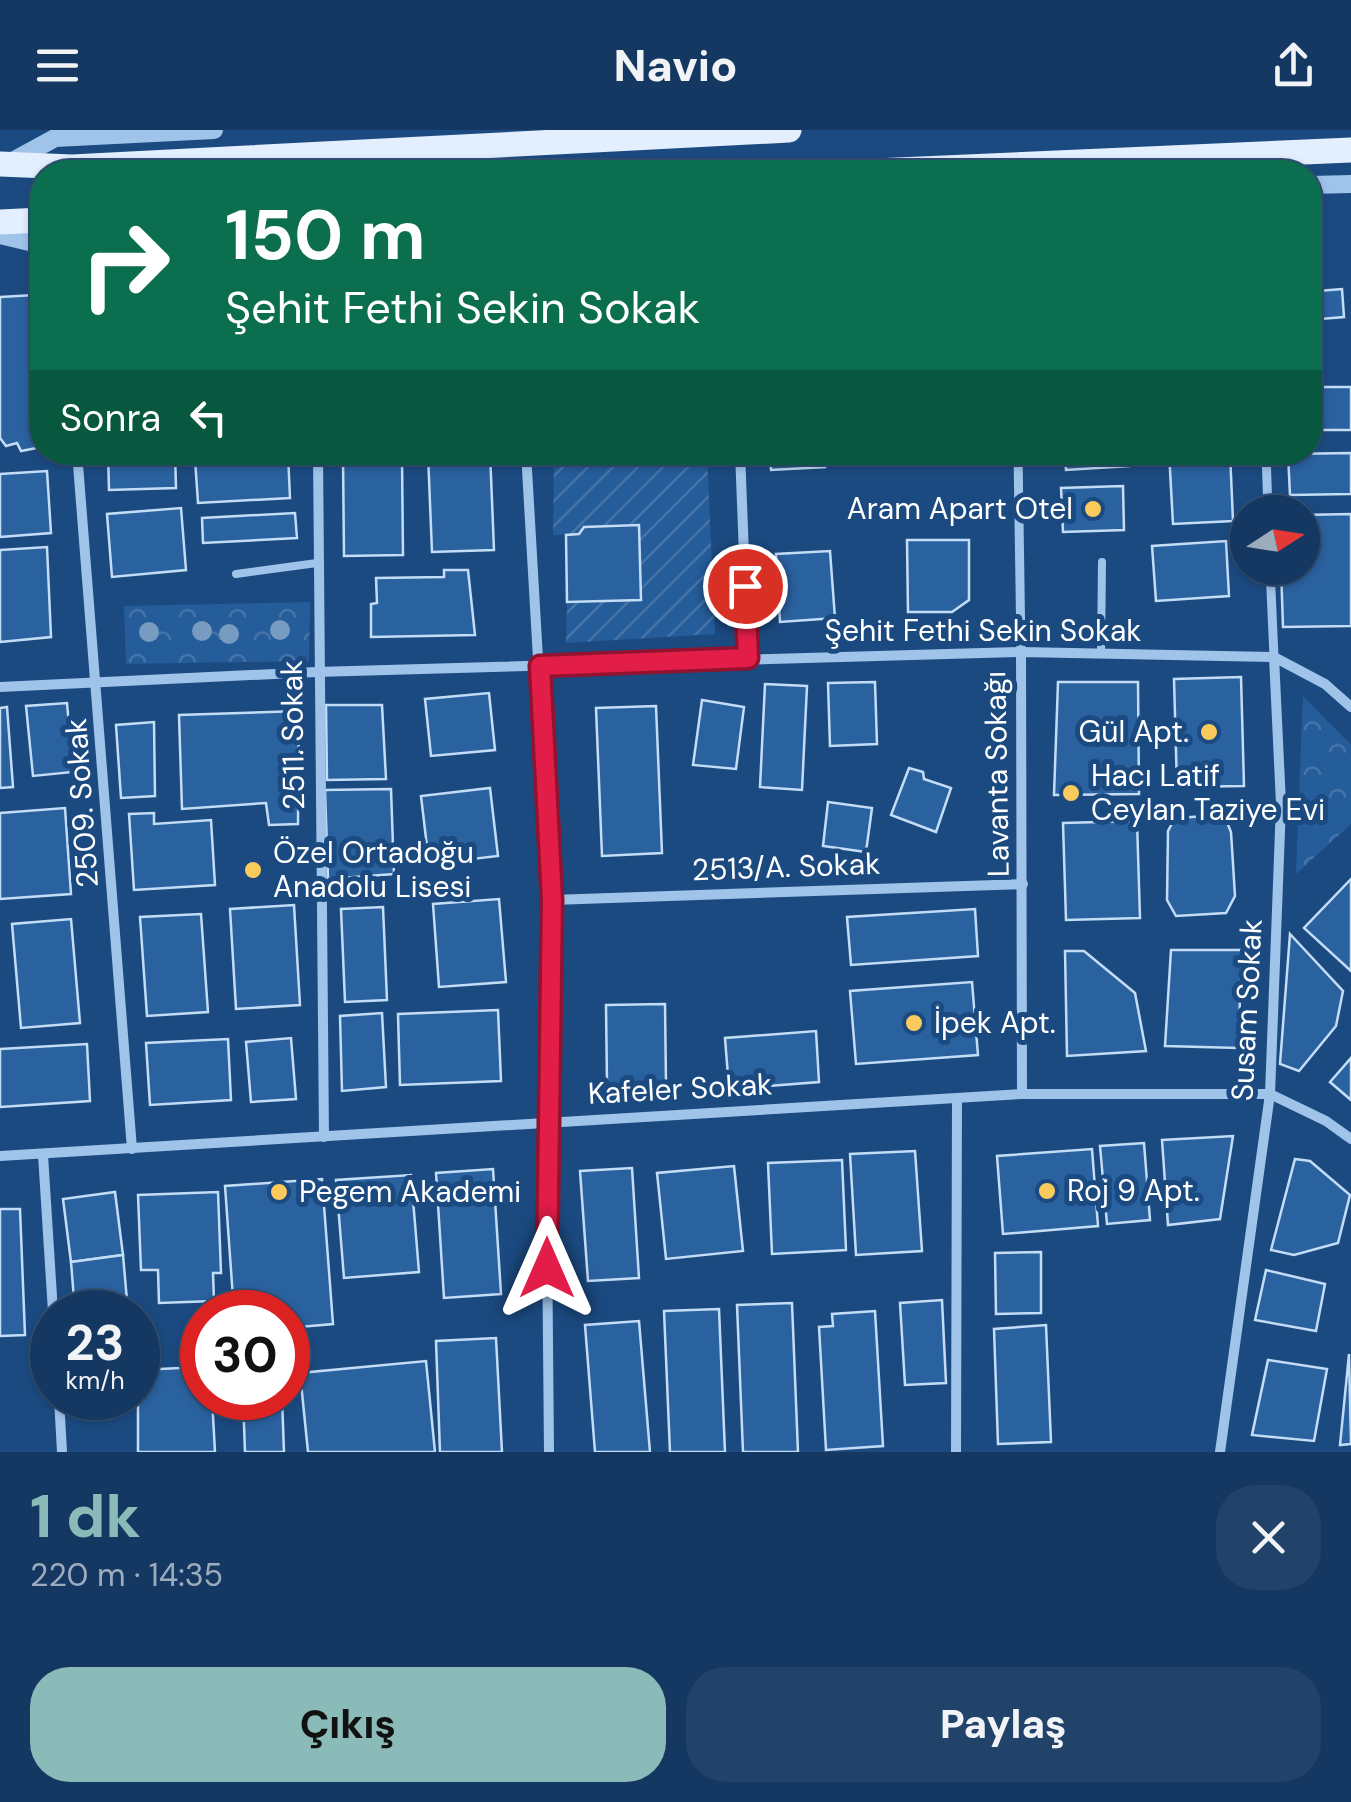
<!DOCTYPE html>
<html lang="tr">
<head>
<meta charset="utf-8">
<style>
	body { margin:0; font-family:"DM Sans",sans-serif; background:#21436a; color:#f1f3f6; height:100vh; display:flex; flex-direction:column; font-size:38px; white-space:nowrap }
	* { box-sizing:border-box; margin:0 }
	p { font-size:32px; color:#9dacbd }
	.icon { flex:none; width:55px; height:55px; fill:none; stroke:currentColor; stroke-width:2; stroke-linecap:round; stroke-linejoin:round }
	.map { position:relative; height:1322px; overflow:hidden }
	.panel { display:flex; flex-direction:column; background:#143861; flex:1 }
	.panel>* { flex:none }
	.banner { position:absolute; left:30px; top:30px; width:1292px; height:305px; border-radius:40px; box-shadow:0 2px 8px #0004,0 0 0 2px #335276; background:#0b6e4f; color:#fff; overflow:hidden }
	.needle { width:65px; rotate:78deg }
	.fabs { position:absolute; left:1230px; top:365px; display:grid; gap:20px }
	.fabs a { display:grid; place-items:center; width:90px; height:90px; border-radius:50%; background:#143861; box-shadow:0 2px 8px #0004,0 0 0 2px #335276; font-size:50px }
	.speed { position:absolute; left:30px; top:1160px; display:flex; gap:20px; font-size:50px; font-weight:700; text-align:center }
	.speed>* { display:grid; place-content:center; width:130px; height:130px; border-radius:50%; background:#143861; box-shadow:0 2px 8px #0004,0 0 0 2px #335276; line-height:1 }
	.speed small { font-size:25px; font-weight:400 }
	.speed .limit { border:15px solid #d22; background:#fff; color:#111 }
	.pin { position:absolute; display:grid; place-items:center; width:85px; height:85px; color:#fff; margin:-42px; border:5px solid #fff; border-radius:50%; box-shadow:0 2px 10px #0007 }
	.me { position:absolute; width:110px; margin:-55px; rotate:0deg; stroke-linejoin:round; filter:drop-shadow(0 0 8px #0008) }
	.turn { display:flex; align-items:center; gap:35px; height:210px; padding:0 30px; font-size:45px }
	.turn .icon { width:130px; height:130px; stroke-width:2.5 }
	.turn b { display:block; font-size:70px; line-height:85px }
	.then { display:flex; align-items:center; height:95px; padding:0 30px; background:#0003; gap:20px; font-size:38px }
	.round { display:grid; place-items:center; flex:none; width:105px; height:105px; border-radius:40px; background:#21436a }
	.headline { display:flex; align-items:center; justify-content:space-between; height:170px; padding:0 30px }
	h1 { font-size:60px; font-weight:800; line-height:75px; color:#8bbbb9 }
	.button { display:flex; gap:20px; margin-top:auto; padding:20px 30px }
	.button a { flex:1; height:115px; border-radius:40px; background:#8bbbb9; color:#111; font-size:40px; font-weight:800; line-height:115px; text-align:center }
	.button a+a { background:#21436a; color:#f1f3f6 }
	header { display:flex; justify-content:space-between; align-items:center; height:130px; padding:0 30px; background:#143861; font-size:45px; font-weight:800 }
	.map>svg:first-child { display:block }
	.forest { fill:url(#forest-crowns) }
	.garden { fill:url(#garden-furrows) }
	.building { fill:#2a619f; stroke:#c4ddf7; stroke-width:2.5 }
	.lines { fill:none; stroke-linecap:round; stroke-linejoin:round }
	.service { stroke:#a0c3ea; stroke-width:8 }
	.pedestrian { stroke:#a0c3ea; stroke-width:9 }
	.minor { stroke:#a0c3ea; stroke-width:10 }
	.tertiary { stroke:#a0c3ea; stroke-width:18 }
	.primary { stroke:#e3eefe; stroke-width:25 }
	.tree { fill:#789bc2 }
	.route-casing { stroke:#92132f; stroke-width:25 }
	.route { stroke:#e11d48; stroke-width:18 }
	.poi-dot { fill:#fbca5d; stroke:#1b4a81; stroke-width:4 }
	.labels { text-anchor:middle; stroke-width:10; stroke-linejoin:round; paint-order:stroke }
	.poi-label { font-size:30px; fill:#fff; stroke:#1b4a81; text-anchor:start }
	.street-label { font-size:30px; fill:#fff; stroke:#1b4a81 }
</style>
</head>
<body>
<header><svg class="icon" aria-label="menu" viewBox="0 0 24 24"><path d="M4 6h16M4 12h16M4 18h16"/></svg>Navio<svg class="icon" aria-label="share" viewBox="0 0 24 24"><path d="M12 15V3M7 8l5-5 5 5M5 13v7h14v-7"/></svg></header>
<div class="map">
<svg width="1351" height="1322" viewBox="0 0 1351 1322">
	<defs>
		<pattern id="forest-crowns" width="20" height="18" patternUnits="userSpaceOnUse" patternTransform="scale(2.5)"><rect width="20" height="18" fill="#255c9a"/><path d="M2 6a3 3 0 1 1 6 0M12 15a3 3 0 1 1 6 0" fill="none" stroke="#4674a9"/></pattern>
		<pattern id="garden-furrows" width="10" height="10" patternUnits="userSpaceOnUse" patternTransform="scale(2.5)"><rect width="10" height="10" fill="#255c9a"/><path d="M-1 1l2-2M0 10L10 0M9 11l2-2" fill="none" stroke="#4674a9"/></pattern>
	</defs>
	<rect width="100%" height="100%" fill="#1b4a81"/>
	<!-- forest -->
	<g class="forest">
		<polygon points="310,472 309,531 126,534 124,476"/>
		<polygon points="1303,566 1351,615 1351,694 1296,744"/>
	</g>
	<!-- garden -->
	<polygon class="garden" points="624,322 707,323 715,504 566,513 567,472 641,470 579,404 553,405 554,327"/>
	<!-- building -->
	<g class="building">
		<polygon points="1342,159 1344,187 1321,189 1318,161"/>
		<polygon points="34,165 42,317 21,321 17,313 6,316 0,308 0,167"/>
		<rect x="1310" y="257" width="41" height="43"/>
		<polygon points="108,322 175,322 176,358 109,360"/>
		<polygon points="490,322 494,420 432,422 428,324"/>
		<polygon points="770,322 824,322 825,337 771,340"/>
		<polygon points="923,322 982,322 982,327 923,329"/>
		<polygon points="1065,322 1128,322 1129,336 1066,340"/>
		<polygon points="1169,322 1230,322 1233,391 1173,394"/>
		<polygon points="1351,323 1351,364 1290,365 1288,324"/>
		<polygon points="288,324 290,368 198,373 195,329"/>
		<polygon points="343,328 402,328 403,425 344,426"/>
		<polygon points="47,341 51,403 0,407 0,344"/>
		<polygon points="1123,356 1124,400 1063,402 1061,358"/>
		<polygon points="181,378 186,440 112,447 107,384"/>
		<polygon points="295,383 297,408 203,413 202,388"/>
		<polygon points="1351,384 1351,496 1283,497 1281,438 1302,438 1302,385"/>
		<polygon points="639,395 641,470 567,472 566,405 579,404 584,397"/>
		<polygon points="907,410 969,410 969,470 952,482 908,482"/>
		<polygon points="1226,411 1229,466 1156,471 1152,416"/>
		<polygon points="47,417 51,507 0,512 0,420"/>
		<polygon points="830,421 835,488 780,492 776,424"/>
		<polygon points="444,440 468,440 475,505 371,507 371,474 377,473 376,448 444,447"/>
		<polygon points="1241,547 1244,656 1177,657 1174,549"/>
		<polygon points="875,552 877,614 830,616 828,553"/>
		<polygon points="1058,552 1138,552 1139,664 1054,665"/>
		<polygon points="765,554 807,556 802,660 760,657"/>
		<polygon points="489,563 495,620 431,626 425,569"/>
		<polygon points="702,570 744,577 736,639 693,635"/>
		<polygon points="67,573 73,642 33,646 26,576"/>
		<polygon points="326,575 382,575 386,649 327,650"/>
		<polygon points="656,576 662,723 602,726 596,578"/>
		<polygon points="7,577 13,657 0,658 0,578"/>
		<polygon points="299,581 298,694 269,695 266,673 182,679 179,585"/>
		<polygon points="154,592 155,666 121,668 116,595"/>
		<polygon points="909,638 923,642 924,649 951,658 936,702 891,685"/>
		<polygon points="490,658 498,726 429,734 421,666"/>
		<polygon points="391,659 394,744 328,749 325,660"/>
		<polygon points="828,672 872,678 866,722 823,716"/>
		<polygon points="65,678 71,764 0,769 0,683"/>
		<polygon points="154,683 154,694 211,690 215,755 134,760 129,684"/>
		<polygon points="1224,685 1231,702 1235,766 1226,783 1176,786 1167,770 1168,701 1175,688"/>
		<polygon points="1137,691 1140,788 1066,790 1063,693"/>
		<polygon points="1351,749 1351,841 1304,798"/>
		<polygon points="499,769 506,852 439,857 433,774"/>
		<polygon points="294,775 300,875 236,879 230,779"/>
		<polygon points="383,777 387,870 345,872 341,779"/>
		<polygon points="975,779 978,826 851,835 847,787"/>
		<polygon points="201,784 208,882 147,886 140,787"/>
		<polygon points="71,789 80,893 21,898 12,794"/>
		<polygon points="1290,804 1343,861 1336,896 1299,941 1280,934"/>
		<polygon points="1171,820 1242,820 1238,918 1165,916"/>
		<polygon points="1065,821 1084,821 1135,863 1146,921 1067,926"/>
		<polygon points="972,852 978,925 856,934 850,861"/>
		<polygon points="665,874 666,954 607,955 606,875"/>
		<polygon points="498,880 501,951 400,955 398,884"/>
		<polygon points="382,883 386,957 342,961 340,886"/>
		<polygon points="816,901 819,952 729,959 725,908"/>
		<polygon points="291,908 296,969 251,972 246,912"/>
		<polygon points="228,909 231,970 150,975 146,913"/>
		<polygon points="87,914 90,971 0,977 0,919"/>
		<polygon points="1351,928 1351,970 1330,952"/>
		<polygon points="1233,1006 1220,1089 1168,1095 1162,1010"/>
		<polygon points="1144,1013 1150,1090 1107,1094 1100,1016"/>
		<polygon points="1092,1019 1098,1096 1003,1104 997,1026"/>
		<polygon points="915,1021 922,1121 856,1125 850,1024"/>
		<polygon points="1295,1029 1310,1031 1350,1065 1338,1113 1294,1125 1271,1120"/>
		<polygon points="842,1030 846,1120 772,1124 768,1033"/>
		<polygon points="734,1036 743,1121 666,1129 657,1043"/>
		<polygon points="632,1038 639,1148 588,1151 580,1041"/>
		<polygon points="493,1039 501,1164 444,1168 436,1043"/>
		<polygon points="411,1045 419,1142 344,1148 336,1050"/>
		<polygon points="322,1049 333,1194 288,1198 288,1182 234,1182 225,1056"/>
		<polygon points="115,1062 123,1125 71,1132 63,1069"/>
		<polygon points="218,1062 221,1143 213,1143 214,1171 159,1173 158,1140 141,1140 138,1065"/>
		<polygon points="0,1079 20,1079 25,1205 0,1206"/>
		<polygon points="1041,1122 1041,1183 996,1184 995,1123"/>
		<polygon points="123,1125 128,1182 75,1182 71,1132"/>
		<polygon points="1266,1140 1325,1154 1316,1201 1255,1190"/>
		<polygon points="942,1170 946,1253 905,1255 900,1173"/>
		<polygon points="792,1173 798,1322 743,1322 737,1175"/>
		<polygon points="719,1179 725,1322 670,1322 664,1181"/>
		<polygon points="875,1181 883,1316 826,1320 819,1197 833,1196 832,1184"/>
		<polygon points="639,1191 650,1322 595,1322 585,1195"/>
		<polygon points="1046,1195 1051,1312 998,1314 994,1199"/>
		<polygon points="496,1208 502,1322 440,1322 436,1211"/>
		<polygon points="1349,1224 1351,1314 1340,1315"/>
		<polygon points="1268,1230 1327,1239 1314,1311 1252,1305"/>
		<polygon points="426,1231 435,1322 308,1322 300,1243"/>
		<polygon points="202,1237 202,1268 212,1268 215,1322 138,1322 138,1240"/>
		<polygon points="243,1268 282,1268 284,1322 245,1322"/>
	</g>
	<g class="lines">
		<!-- service -->
		<g class="service">
			<polyline points="236,444 317,433"/>
			<polyline points="1101,524 1102,432"/>
		</g>
		<!-- pedestrian -->
		<g class="pedestrian">
			<polyline points="1018,322 1021,522"/>
			<polyline points="1266,322 1268,382"/>
			<polyline points="1270,438 1274,527"/>
		</g>
		<!-- minor -->
		<g class="minor">
			<polyline points="77,322 132,1019"/>
			<polyline points="318,322 324,1007"/>
			<polyline points="526,322 552,770 546,991 549,1322"/>
			<polyline points="740,322 748,528"/>
			<polyline points="1021,522 1022,964"/>
			<polyline points="0,557 316,542 1021,522 1274,527 1325,554 1351,577"/>
			<polyline points="552,770 1023,754"/>
			<polyline points="43,1025 53,1182"/>
			<polyline points="0,1026 1022,964 1270,964 1326,991 1351,1009"/>
			<polyline points="59,1268 62,1322"/>
			<polyline points="956,1322 957,969"/>
			<polyline points="1220,1322 1270,964 1281,674 1274,527"/>
		</g>
		<!-- tertiary -->
		<g class="tertiary">
			<polyline points="11,32 55,8 214,0"/>
			<polyline points="1310,55 1351,54"/>
			<polyline points="0,105 42,115"/>
		</g>
		<!-- primary -->
		<g class="primary">
			<polyline points="0,34 72,37 789,0"/>
			<polyline points="851,42 1351,20"/>
			<polyline points="0,92 42,90"/>
		</g>
	</g>
	<!-- trees -->
	<g class="tree">
		<circle cx="280" cy="500" r="10"/>
		<circle cx="202" cy="501" r="10"/>
		<circle cx="149" cy="502" r="10"/>
		<circle cx="229" cy="504" r="10"/>
	</g>
	<g class="lines">
		<defs>
			<polyline id="route" points="547,1138 552,770 540,536 748,528 745,456"/>
		</defs>
		<!-- route casing -->
		<use href="#route" class="route-casing"/>
		<!-- route -->
		<use href="#route" class="route"/>
	</g>
	<!-- markers -->
	<g class="poi-dot">
		<circle cx="1093" cy="379" r="10"/>
		<circle cx="1209" cy="602" r="10"/>
		<circle cx="1071" cy="663" r="10"/>
		<circle cx="253" cy="740" r="10"/>
		<circle cx="914" cy="893" r="10"/>
		<circle cx="1047" cy="1061" r="10"/>
		<circle cx="279" cy="1062" r="10"/>
	</g>
	<g class="labels">
		<!-- poi labels -->
		<g class="poi-label">
			<text x="1073" y="389" text-anchor="end">Aram Apart Otel</text>
			<text x="1189" y="612" text-anchor="end">Gül Apt.</text>
			<text x="1091" y="656">Hacı Latif<tspan x="1091" dy="34">Ceylan Taziye Evi</tspan></text>
			<text x="273" y="733">Özel Ortadoğu<tspan x="273" dy="34">Anadolu Lisesi</tspan></text>
			<text x="934" y="903">İpek Apt.</text>
			<text x="1067" y="1071">Roj 9 Apt.</text>
			<text x="299" y="1072">Pegem Akademi</text>
		</g>
		<!-- street labels -->
		<g class="street-label">
			<text x="983" y="511">Şehit Fethi Sekin Sokak</text>
			<text transform="translate(293 605) rotate(-91)" y="10">2511. Sokak</text>
			<text transform="translate(997 644) rotate(-91)" y="10">Lavanta Sokağı</text>
			<text transform="translate(82 673) rotate(-94)" y="10">2509. Sokak</text>
			<text transform="translate(786 737) rotate(-2)" y="10">2513/A. Sokak</text>
			<text transform="translate(1247 880) rotate(-87)" y="10">Susam Sokak</text>
			<text transform="translate(680 959) rotate(-3)" y="10">Kafeler Sokak</text>
		</g>
	</g>
</svg>
<div class="fabs">
<a><svg class="needle" viewBox="-14 -14 28 28"><path d="M0-13l5 13h-10z" fill="#e53935"/><path d="M0 13l5-13h-10z" fill="#9dacbd"/></svg></a>
</div>
<div class="speed"><div>23<small>km/h</small></div><div class="limit">30</div></div>
<div class="pin" style="left:745px;top:456px;background:#d93025"><svg class="icon" aria-label="arrive" viewBox="0 0 24 24"><path d="M6 21V4h12l-3 4 3 4H6"/></svg></div>
<svg class="me" style="left:547px;top:1138px" viewBox="-20 -20 40 40"><path d="M0-17L14 15 0 8-14 15z" fill="#e11d48" stroke="#fff" stroke-width="4"/></svg>
<div class="banner">
<div class="turn"><svg class="icon" aria-label="right" viewBox="0 0 24 24"><path d="M7 20v-9h11M14 6l5 5-5 5"/></svg><div><b>150 m</b>Şehit Fethi Sekin Sokak</div></div>
<div class="then">Sonra<svg class="icon" aria-label="left" viewBox="0 0 24 24"><path d="M17 20v-9H6M10 6l-5 5 5 5"/></svg></div>
</div>
</div>
<section class="panel">
<div class="headline"><div><h1>1 dk</h1><p>220 m · 14:35</p></div><a class="round"><svg class="icon" aria-label="close" viewBox="0 0 24 24"><path d="M6 6l12 12M18 6L6 18"/></svg></a></div>
<div class="button"><a>Çıkış</a><a>Paylaş</a></div>
</section>
</body>
</html>
